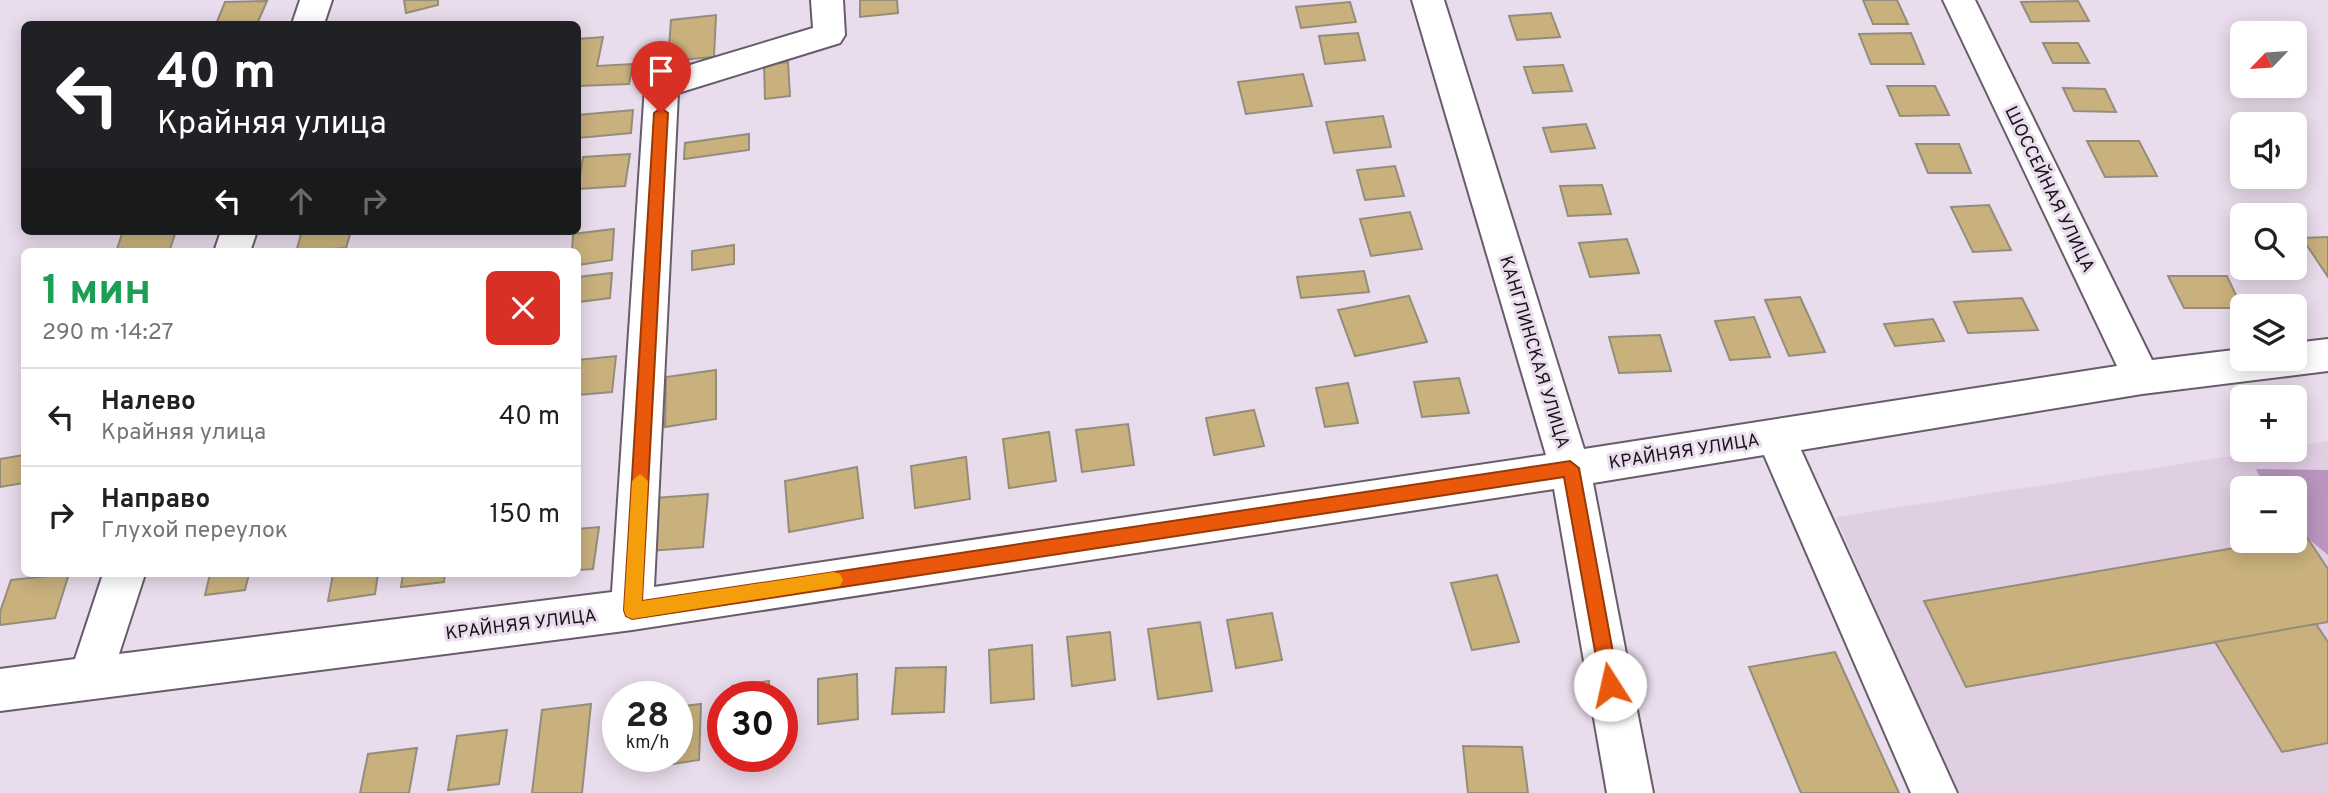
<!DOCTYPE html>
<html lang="ru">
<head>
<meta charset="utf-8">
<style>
	body { margin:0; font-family:Overpass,sans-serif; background:#f2f2f2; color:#202124; height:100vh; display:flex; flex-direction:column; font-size:26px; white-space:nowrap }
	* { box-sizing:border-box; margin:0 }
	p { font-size:23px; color:#757577 }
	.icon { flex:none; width:38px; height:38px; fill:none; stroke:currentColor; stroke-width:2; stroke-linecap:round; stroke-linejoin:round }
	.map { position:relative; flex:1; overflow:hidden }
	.side { position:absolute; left:21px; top:248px; width:560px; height:329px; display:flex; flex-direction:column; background:#fff; border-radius:10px; box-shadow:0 4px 18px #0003 }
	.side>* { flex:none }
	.banner { position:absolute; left:21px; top:21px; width:560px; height:214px; border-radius:10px; box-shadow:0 4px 18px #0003; background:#202124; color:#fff; overflow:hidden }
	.needle { width:46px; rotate:245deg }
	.tools { position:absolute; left:2230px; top:21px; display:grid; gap:14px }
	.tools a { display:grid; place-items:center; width:77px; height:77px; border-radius:10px; background:#fff; box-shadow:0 4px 18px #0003; font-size:35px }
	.speed { position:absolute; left:602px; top:681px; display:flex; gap:14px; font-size:35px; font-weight:700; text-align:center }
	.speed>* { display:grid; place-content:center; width:91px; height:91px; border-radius:50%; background:#fff; box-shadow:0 4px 18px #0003; line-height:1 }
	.speed small { font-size:18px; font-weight:400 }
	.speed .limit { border:10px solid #d22; background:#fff; color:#111 }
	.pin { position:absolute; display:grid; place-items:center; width:60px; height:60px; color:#fff; margin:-72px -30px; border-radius:50% 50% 50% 0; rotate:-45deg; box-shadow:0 0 7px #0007 }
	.pin .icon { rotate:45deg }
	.me { position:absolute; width:77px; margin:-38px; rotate:350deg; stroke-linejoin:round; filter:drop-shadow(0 0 5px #0008) }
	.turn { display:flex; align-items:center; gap:24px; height:147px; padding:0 21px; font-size:32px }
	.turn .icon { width:91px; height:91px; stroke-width:2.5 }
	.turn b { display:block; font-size:49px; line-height:60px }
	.lanes { display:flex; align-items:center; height:66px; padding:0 21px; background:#0003; justify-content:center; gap:35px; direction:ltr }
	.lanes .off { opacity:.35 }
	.round { display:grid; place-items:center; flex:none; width:74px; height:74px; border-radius:10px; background:#f2f2f2 }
	.headline { display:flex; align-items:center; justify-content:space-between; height:119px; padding:0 21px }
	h1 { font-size:42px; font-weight:700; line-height:52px; color:#1e9e55 }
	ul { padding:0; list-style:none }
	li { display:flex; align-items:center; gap:21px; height:98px; padding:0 21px; border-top:2px solid #e0e0e0 }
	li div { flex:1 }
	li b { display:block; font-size:26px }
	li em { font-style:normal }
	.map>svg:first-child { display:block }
	.built { fill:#e0cee3; fill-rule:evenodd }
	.forest { fill:#ba95c0 }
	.building { fill:#c9b17d; stroke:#958d7c; stroke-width:2 }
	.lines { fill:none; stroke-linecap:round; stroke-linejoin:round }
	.street-casing { stroke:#685c6a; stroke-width:4 }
	.street { fill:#fff; fill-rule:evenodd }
	.route { fill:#ea580c; stroke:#983908; stroke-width:2 }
	.slow { fill:#f59e0b }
	.labels { text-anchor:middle; stroke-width:6; stroke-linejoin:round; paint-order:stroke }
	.street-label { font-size:18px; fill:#19141a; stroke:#e9dcec }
</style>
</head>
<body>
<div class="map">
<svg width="2328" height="793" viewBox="0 0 2328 793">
	<rect width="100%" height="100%" fill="#e9dcec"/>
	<!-- built -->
	<path class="built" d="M2328,441v352h-372l-120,-276 435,-67h23v-4zM2242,488h52v53h-52z"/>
	<!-- forest -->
	<polygon class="forest" points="2256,469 2328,470 2328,555 2294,527 2294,488 2265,488"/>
	<!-- building -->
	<g class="building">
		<polygon points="404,0 438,0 438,5 406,13"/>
		<polygon points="860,0 897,0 898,13 860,17"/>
		<polygon points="1863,0 1897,0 1908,24 1873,24"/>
		<polygon points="267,1 257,24 216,24 225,2"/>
		<polygon points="2078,1 2089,21 2031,22 2021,2"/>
		<polygon points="1350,2 1356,22 1301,28 1296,7"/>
		<polygon points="1551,13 1560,37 1517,40 1509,16"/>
		<polygon points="716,15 714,57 668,61 671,20"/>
		<polygon points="1358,33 1365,60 1325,64 1319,36"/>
		<polygon points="1911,33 1924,64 1871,64 1859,34"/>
		<polygon points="603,37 597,66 633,64 629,84 578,86 578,39"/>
		<polygon points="2043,43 2078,43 2089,63 2053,63"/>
		<polygon points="788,62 790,96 765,99 764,65"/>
		<polygon points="1563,65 1572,91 1533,93 1524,67"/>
		<polygon points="1303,74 1312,106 1246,114 1238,82"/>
		<polygon points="1887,86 1935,86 1949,115 1900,116"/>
		<polygon points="2063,88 2105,89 2116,112 2074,111"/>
		<polygon points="633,110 631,133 578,138 578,115"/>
		<polygon points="1383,116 1391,147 1334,153 1326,122"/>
		<polygon points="1586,124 1595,148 1551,152 1543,128"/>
		<polygon points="749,134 749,150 684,159 685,143"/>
		<polygon points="2087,141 2139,141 2157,176 2105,177"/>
		<polygon points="1916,144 1959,144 1971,173 1928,173"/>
		<polygon points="630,154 625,186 578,189 583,157"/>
		<polygon points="1395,166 1404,196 1365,200 1357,170"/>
		<polygon points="1602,185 1611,214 1568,216 1560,186"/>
		<polygon points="1989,205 2011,250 1973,252 1951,207"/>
		<polygon points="1410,212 1422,249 1371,256 1360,219"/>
		<polygon points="614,229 612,260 578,265 578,252 572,252 573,234"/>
		<polygon points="123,231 176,231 169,252 116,252"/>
		<polygon points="302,231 351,231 346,248 296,252"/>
		<polygon points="2328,237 2328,277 2302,238"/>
		<polygon points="1627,239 1639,273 1590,277 1579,243"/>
		<polygon points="734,245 734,264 692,270 692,251"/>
		<polygon points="1364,271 1369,292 1301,298 1297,277"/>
		<polygon points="612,273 610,298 578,302 578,277"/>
		<polygon points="2168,276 2227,276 2242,308 2184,308"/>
		<polygon points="1409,296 1427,342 1355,356 1338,310"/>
		<polygon points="1800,297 1825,352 1789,356 1765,300"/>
		<polygon points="2022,298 2038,330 1968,333 1954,302"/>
		<polygon points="1754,317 1770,357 1730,360 1715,321"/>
		<polygon points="1933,319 1944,341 1895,346 1884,324"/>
		<polygon points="1660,335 1671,371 1619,373 1609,337"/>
		<polygon points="616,356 612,392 578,395 578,360"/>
		<polygon points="716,370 716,419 665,427 666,377"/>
		<polygon points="1459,378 1469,413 1422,417 1414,382"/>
		<polygon points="1348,383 1358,423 1325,427 1316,388"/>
		<polygon points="1254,410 1264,446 1214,455 1206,418"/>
		<polygon points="1128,424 1134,465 1082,472 1076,430"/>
		<polygon points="1049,432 1056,481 1009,488 1003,439"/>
		<polygon points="24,455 24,483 0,487 0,459"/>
		<polygon points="966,457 970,499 915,508 911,466"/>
		<polygon points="857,467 863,518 789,532 785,481"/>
		<polygon points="708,494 703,547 649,551 655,498"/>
		<polygon points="599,527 593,569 578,570 578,529"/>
		<polygon points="2306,536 2328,569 2328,622 1966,687 1924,601 2275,541 2294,541 2294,537"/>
		<polygon points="69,574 55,618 0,625 0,612 11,580"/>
		<polygon points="210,574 249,574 245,590 205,595"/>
		<polygon points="333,574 378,574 375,594 328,601"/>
		<polygon points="403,574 445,574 444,582 401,587"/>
		<polygon points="1497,575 1519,642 1472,650 1451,583"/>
		<polygon points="1272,613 1282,660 1236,668 1227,620"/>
		<polygon points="1200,622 1212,691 1158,699 1148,629"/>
		<polygon points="2316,624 2328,642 2328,743 2282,752 2215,642"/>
		<polygon points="1110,632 1115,680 1072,686 1067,637"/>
		<polygon points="1032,645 1034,699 991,703 989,650"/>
		<polygon points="1835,652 1899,793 1801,793 1749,667"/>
		<polygon points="946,667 944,712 892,714 896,668"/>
		<polygon points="857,674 858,719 818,724 818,679"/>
		<polygon points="769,681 769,696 731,696 732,686"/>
		<polygon points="591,704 582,793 532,793 542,710"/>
		<polygon points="701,704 699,760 646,768 647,756 677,756 677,707"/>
		<polygon points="507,730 499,784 448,790 457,736"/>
		<polygon points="1463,746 1522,747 1528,793 1468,793"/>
		<polygon points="417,748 409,793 360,793 368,754"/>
	</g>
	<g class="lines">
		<defs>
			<g id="street">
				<polygon points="300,0 332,0 324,24 292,24"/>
				<polygon points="811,0 843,0 845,35 840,43 678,93 654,587 1546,455 1412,0 1444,0 1584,449 2117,366 1943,0 1975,0 2152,360 2242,349 2242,359 2294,359 2294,343 2328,339 2328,371 2142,394 1801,450 1957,793 1911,793 1764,455 1593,483 1653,793 1607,793 1554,489 632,630 0,711 0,669 75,659 103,574 145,574 119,654 612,592 645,86 650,77 813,28"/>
				<polygon points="221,231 257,231 250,252 214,252"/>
			</g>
		</defs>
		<!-- street casing -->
		<use href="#street" class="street-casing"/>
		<!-- street -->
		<use href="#street" class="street"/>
	</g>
	<!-- route -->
	<polygon class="route" points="661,108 668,113 642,601 1570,461 1579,468 1619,685 1617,691 1610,694 1604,691 1601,685 1564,477 632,619 626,616 624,610 654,113"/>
	<!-- slow -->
	<polygon class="slow" points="640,474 648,481 642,601 834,572 840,574 843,580 840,586 632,619 626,616 624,610 632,481"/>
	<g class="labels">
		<!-- street labels -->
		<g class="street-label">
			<text transform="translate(2050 189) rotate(64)" y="6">ШОССЕЙНАЯ УЛИЦА</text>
			<text transform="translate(1535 352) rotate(73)" y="6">КАНГЛИНСКАЯ УЛИЦА</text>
			<text transform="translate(1684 451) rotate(-9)" y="6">КРАЙНЯЯ УЛИЦА</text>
			<text transform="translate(521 624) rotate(-7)" y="6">КРАЙНЯЯ УЛИЦА</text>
		</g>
	</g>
</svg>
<div class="tools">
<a><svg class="needle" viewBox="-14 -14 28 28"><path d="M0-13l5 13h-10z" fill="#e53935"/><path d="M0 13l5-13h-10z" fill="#757577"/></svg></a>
<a><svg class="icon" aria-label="sound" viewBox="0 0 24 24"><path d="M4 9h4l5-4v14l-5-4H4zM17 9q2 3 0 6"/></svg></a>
<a><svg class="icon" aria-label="search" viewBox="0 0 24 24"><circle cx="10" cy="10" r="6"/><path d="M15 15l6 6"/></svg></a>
<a><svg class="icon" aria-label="layers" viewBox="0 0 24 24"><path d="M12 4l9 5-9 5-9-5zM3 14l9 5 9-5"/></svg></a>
<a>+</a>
<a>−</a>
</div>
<div class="speed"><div>28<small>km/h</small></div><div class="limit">30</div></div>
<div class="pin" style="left:661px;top:113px;background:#d93025"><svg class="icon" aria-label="arrive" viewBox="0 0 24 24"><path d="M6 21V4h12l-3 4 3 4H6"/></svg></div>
<svg class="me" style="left:1610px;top:685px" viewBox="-20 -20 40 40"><circle r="19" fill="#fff"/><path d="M0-13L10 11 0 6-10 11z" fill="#ea580c"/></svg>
<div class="banner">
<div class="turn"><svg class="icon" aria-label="left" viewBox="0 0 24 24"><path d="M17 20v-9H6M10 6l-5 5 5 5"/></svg><div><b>40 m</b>Крайняя улица</div></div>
<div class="lanes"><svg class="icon" aria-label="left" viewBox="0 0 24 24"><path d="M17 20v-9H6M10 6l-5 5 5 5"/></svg><svg class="icon off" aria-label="ahead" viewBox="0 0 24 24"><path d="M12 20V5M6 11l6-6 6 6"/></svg><svg class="icon off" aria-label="right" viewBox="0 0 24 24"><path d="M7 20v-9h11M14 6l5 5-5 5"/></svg></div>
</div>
<section class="side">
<div class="headline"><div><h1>1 мин</h1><p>290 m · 14:27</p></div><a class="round" style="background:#d93025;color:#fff"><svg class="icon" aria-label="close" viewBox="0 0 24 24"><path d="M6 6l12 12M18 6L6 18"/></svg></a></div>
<ul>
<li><svg class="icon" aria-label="left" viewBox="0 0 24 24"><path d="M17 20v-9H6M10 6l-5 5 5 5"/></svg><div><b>Налево</b><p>Крайняя улица</p></div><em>40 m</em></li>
<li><svg class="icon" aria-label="right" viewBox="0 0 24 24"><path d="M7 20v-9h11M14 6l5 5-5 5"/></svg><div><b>Направо</b><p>Глухой переулок</p></div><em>150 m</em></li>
</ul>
</section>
</div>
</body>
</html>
